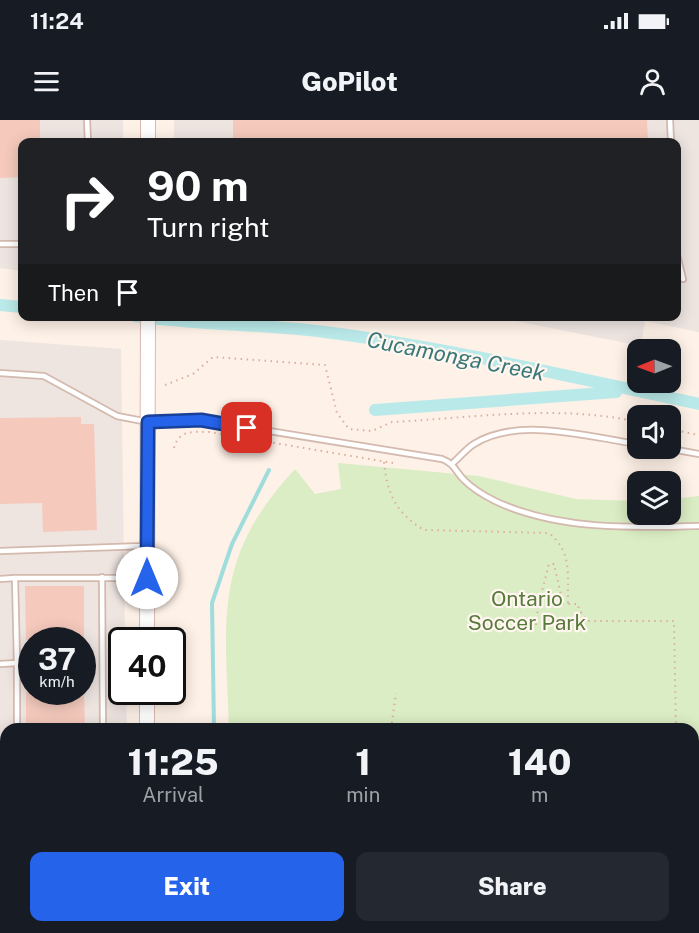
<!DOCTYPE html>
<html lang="en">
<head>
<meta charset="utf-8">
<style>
	body { margin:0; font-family:"Public Sans",sans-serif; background:#242831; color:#f1f3f6; height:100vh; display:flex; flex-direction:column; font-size:22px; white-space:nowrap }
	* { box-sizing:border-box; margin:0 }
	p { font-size:20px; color:#9ea1a6 }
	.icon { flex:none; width:33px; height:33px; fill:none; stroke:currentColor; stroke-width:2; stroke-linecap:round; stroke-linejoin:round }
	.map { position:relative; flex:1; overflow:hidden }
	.details { position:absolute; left:0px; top:603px; width:699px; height:210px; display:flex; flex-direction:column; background:#171b24; border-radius:18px 18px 0 0; box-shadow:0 3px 15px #0003 }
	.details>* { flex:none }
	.hud { position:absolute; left:18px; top:18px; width:663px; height:183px; border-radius:12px; box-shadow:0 3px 15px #0003; background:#202124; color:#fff; overflow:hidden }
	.needle { width:39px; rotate:269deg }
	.tools { position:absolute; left:627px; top:219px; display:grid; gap:12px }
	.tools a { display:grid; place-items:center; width:54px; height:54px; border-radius:12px; background:#171b24; box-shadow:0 3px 15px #0003; font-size:30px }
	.speed { position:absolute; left:18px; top:507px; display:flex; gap:12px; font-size:30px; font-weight:700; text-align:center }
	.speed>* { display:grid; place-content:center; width:78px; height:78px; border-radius:50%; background:#171b24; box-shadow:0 3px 15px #0003; line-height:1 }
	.speed small { font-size:15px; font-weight:400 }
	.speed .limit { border:3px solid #111; border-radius:9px; background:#fff; color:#111 }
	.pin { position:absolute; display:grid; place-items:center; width:51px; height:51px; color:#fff; margin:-26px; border-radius:12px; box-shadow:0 3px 9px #0006 }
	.me { position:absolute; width:66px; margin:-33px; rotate:0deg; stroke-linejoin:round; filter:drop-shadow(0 0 4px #0008) }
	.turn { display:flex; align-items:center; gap:21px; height:126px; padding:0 30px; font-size:27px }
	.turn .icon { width:78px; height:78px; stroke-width:2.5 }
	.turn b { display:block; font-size:42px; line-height:51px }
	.then { display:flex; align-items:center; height:57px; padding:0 30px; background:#0003; gap:12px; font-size:22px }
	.eta { display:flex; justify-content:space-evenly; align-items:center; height:102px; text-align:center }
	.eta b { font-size:36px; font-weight:800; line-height:42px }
	.button { display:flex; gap:12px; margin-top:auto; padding:12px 30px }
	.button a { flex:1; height:69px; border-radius:12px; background:#2563eb; color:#fff; font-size:24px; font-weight:800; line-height:69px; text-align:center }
	.button a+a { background:#242831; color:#f1f3f6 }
	.status { display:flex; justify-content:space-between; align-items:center; height:42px; padding:0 30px; background:#171b24; direction:ltr }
	.status svg { height:16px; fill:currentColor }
	header { display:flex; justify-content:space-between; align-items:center; height:78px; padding:0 30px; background:#171b24; font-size:27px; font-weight:800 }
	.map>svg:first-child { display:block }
	.industrial { fill:#eee5e1; fill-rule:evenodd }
	.green { fill:#dbedc4 }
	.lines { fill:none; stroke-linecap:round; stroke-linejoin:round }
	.stream { stroke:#9fdcdc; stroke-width:4 }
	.canal { stroke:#bae9e9; stroke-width:12 }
	.building { fill:#f5cabd }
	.lane-casing { stroke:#d4b9ae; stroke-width:8 }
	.street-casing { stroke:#d4b9ae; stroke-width:12 }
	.secondary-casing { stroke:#d9baae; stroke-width:16 }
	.path { stroke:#dbad9f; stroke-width:2; stroke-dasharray:1.5 4.5; stroke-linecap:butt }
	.lane { stroke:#fff; stroke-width:4.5 }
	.street { stroke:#fff; stroke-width:9 }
	.secondary { stroke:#fff; stroke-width:14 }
	.route-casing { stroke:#184099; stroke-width:15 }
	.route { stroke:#2563eb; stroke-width:10 }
	.labels { text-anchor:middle; stroke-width:4.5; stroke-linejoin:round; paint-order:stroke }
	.park-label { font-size:21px; fill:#587a3d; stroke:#fff6ef }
	.water-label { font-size:22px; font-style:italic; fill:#387879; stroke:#fff6ef }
</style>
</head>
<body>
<div class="status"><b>11:24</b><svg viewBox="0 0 49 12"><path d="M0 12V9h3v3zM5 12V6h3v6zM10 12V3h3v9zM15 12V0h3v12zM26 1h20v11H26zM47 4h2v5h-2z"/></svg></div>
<header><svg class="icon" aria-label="menu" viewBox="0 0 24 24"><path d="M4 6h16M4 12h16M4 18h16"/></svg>GoPilot<svg class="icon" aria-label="person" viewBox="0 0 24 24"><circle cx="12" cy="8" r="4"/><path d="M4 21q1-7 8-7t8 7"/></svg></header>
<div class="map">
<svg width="699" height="813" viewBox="0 0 699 813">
	<rect width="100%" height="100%" fill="#fef1e7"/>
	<!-- industrial -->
	<g class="industrial">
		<polygon points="0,0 123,0 123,22 22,22 22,151 0,148"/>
		<polygon points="174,0 699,0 699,212 645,201 641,226 495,197 676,196 676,22 174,22"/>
		<path d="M0,220l121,9 4,291h-3v52h4l1,37h-121v198h123v6h-129zM32,520h50v52h-50z"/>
	</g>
	<!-- green -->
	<path class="green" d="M338,343l141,13 97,23 61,2 1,13h32l1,-15 28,-3v437h-464v-6h458v-198h-464c-4,-111 -16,-172 66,-260l20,25 26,-5z"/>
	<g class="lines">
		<!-- stream -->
		<g class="stream">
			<polyline points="214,609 212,483 232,424 269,350"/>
			<polyline points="217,807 217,813"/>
		</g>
		<!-- canal -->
		<g class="canal">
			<polyline points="0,185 22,187"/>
			<path d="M135,196c63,9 127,8 190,16 126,16 250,46 374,72"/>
			<polyline points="375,290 616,272"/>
		</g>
	</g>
	<!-- building -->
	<g class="building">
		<polygon points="0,0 40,0 40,22 22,22 22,57 0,58"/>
		<polygon points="233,0 647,0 648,22 233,22"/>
		<polygon points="81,297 81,304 94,304 97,410 43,412 42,383 0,384 0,298"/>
		<polygon points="25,466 84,466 84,520 26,520"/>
		<polygon points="26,572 84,572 85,609 26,609"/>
	</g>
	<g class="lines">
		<defs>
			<g id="lane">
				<polyline points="87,0 88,22"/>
				<polyline points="670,0 671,22"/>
				<polyline points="0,124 22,124"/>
				<polyline points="676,131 683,159"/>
				<path d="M0,253l44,3 73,40 31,6 53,-2 241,39c13,5 13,12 22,21 10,10 19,15 31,21 61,29 137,27 204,25"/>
				<polyline points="666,328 699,334"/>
				<path d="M453,343c7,-6 13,-14 21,-19 44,-28 114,-7 164,0"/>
				<polyline points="0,431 144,426"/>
				<polyline points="102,457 103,609"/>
				<polyline points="0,459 15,458"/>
				<polyline points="17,543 17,609"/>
				<polyline points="0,544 17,543 15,458 145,458"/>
				<polyline points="0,690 6,690"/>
				<polyline points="0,778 6,778"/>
			</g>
			<polyline id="street" points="60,813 147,811"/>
			<g id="secondary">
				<polyline points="148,22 148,0"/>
				<polyline points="147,520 148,196"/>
				<polyline points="147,572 147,609"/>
				<polyline points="147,807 147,813"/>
			</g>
		</defs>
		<!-- lane casing -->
		<use href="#lane" class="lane-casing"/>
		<!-- street casing -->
		<use href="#street" class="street-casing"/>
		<!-- secondary casing -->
		<use href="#secondary" class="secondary-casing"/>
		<!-- path -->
		<g class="path">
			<path d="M165,265l28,-11 20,-17 112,8 12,48 12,16 23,2 20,-9c81,-4 166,-18 246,0"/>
			<polyline points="670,309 699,315"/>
			<path d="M174,328c5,-19 20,-16 36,-16l183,31"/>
			<path d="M384,342c3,32 12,51 40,68l125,3c24,20 18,42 19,71"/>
			<polyline points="536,505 538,487 549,444 554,444 563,484 578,484 579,490 588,501 674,501 676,609"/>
			<polyline points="657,603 657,609"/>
			<polyline points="391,609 396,573"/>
		</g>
		<!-- lane -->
		<use href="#lane" class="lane"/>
		<!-- street -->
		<use href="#street" class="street"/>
		<!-- secondary -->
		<use href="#secondary" class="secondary"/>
	</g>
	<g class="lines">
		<defs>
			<polyline id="route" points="147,458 148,302 201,300 247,308"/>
		</defs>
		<!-- route casing -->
		<use href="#route" class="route-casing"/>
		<!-- route -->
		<use href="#route" class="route"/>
	</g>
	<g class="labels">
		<!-- park labels -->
		<g class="park-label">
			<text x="527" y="486">Ontario<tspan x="527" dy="24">Soccer Park</tspan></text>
		</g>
		<!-- water labels -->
		<g class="water-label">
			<text transform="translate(456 236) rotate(11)" y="8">Cucamonga Creek</text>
		</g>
	</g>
</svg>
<div class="tools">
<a><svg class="needle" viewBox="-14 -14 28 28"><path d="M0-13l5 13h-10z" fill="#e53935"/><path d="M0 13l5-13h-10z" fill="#9ea1a6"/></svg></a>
<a><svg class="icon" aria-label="sound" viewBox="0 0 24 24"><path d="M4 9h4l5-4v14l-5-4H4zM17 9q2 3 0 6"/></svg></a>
<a><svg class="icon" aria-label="layers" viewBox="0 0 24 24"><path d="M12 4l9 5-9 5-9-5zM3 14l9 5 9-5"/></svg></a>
</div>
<div class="speed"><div>37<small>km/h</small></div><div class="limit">40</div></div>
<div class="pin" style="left:247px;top:308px;background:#d93025"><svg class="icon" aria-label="arrive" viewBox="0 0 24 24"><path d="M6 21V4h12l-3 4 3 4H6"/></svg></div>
<svg class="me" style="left:147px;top:458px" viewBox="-20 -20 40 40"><circle r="19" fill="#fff"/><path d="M0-13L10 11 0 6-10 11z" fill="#2563eb"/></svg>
<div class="hud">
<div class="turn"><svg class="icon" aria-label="right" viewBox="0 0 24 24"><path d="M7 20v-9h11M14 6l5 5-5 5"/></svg><div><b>90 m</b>Turn right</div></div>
<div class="then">Then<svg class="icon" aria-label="arrive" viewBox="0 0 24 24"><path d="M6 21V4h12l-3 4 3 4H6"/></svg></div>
</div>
<section class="details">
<div class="eta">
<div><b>11:25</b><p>Arrival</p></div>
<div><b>1</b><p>min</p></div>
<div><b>140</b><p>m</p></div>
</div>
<div class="button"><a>Exit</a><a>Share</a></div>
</section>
</div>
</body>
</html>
